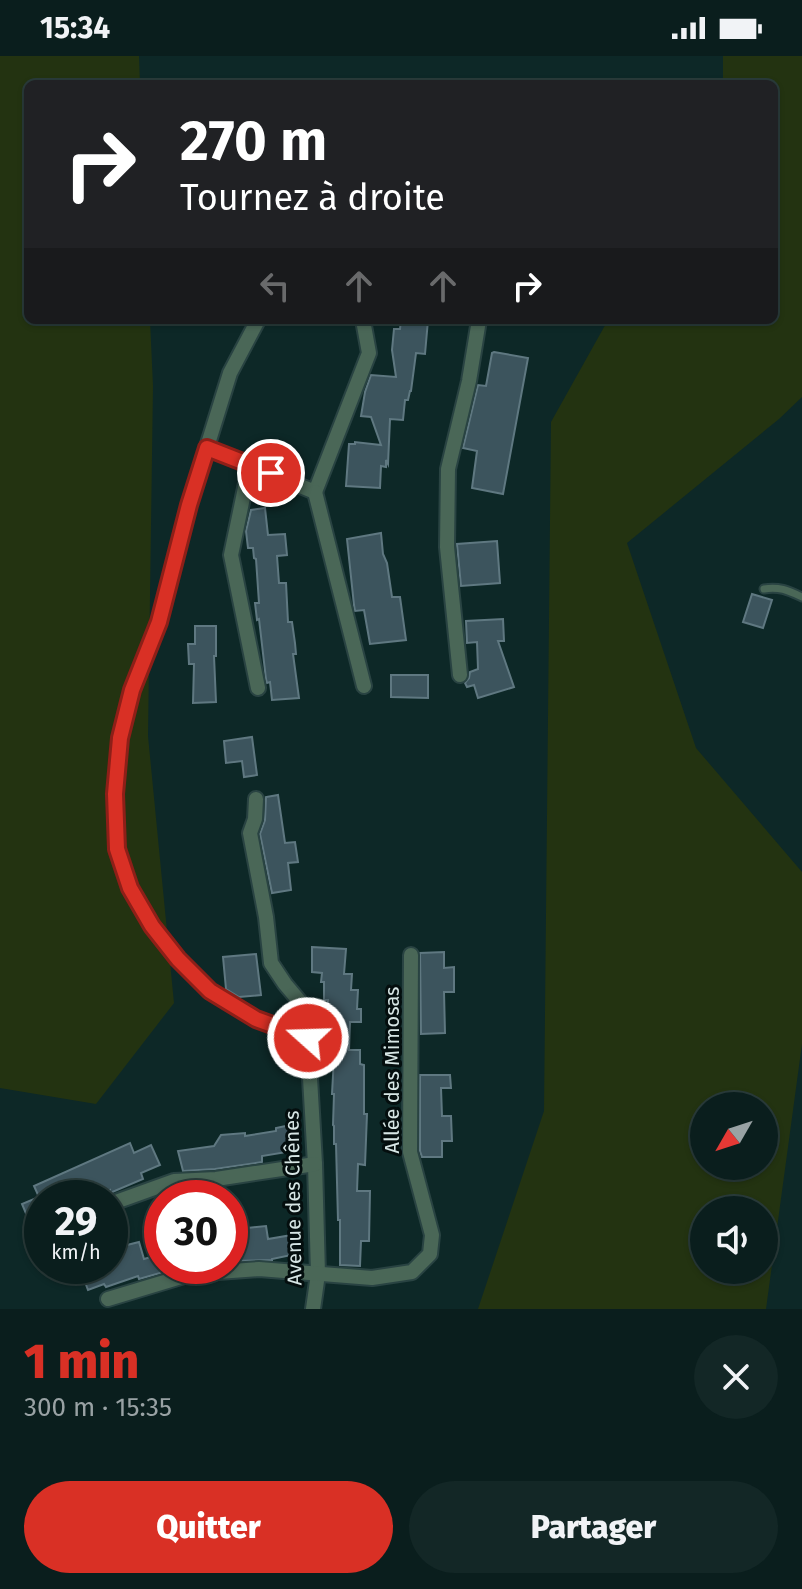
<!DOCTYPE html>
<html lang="fr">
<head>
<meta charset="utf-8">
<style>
	body { margin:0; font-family:"Fira Sans",sans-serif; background:#132726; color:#f1f3f6; height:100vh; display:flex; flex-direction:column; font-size:30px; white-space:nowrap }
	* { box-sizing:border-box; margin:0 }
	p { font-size:26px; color:#99a2a4 }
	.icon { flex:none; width:44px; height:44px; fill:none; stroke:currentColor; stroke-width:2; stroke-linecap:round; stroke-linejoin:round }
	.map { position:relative; height:1253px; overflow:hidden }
	.drawer { display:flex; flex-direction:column; background:#0a1e1d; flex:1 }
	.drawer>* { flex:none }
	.top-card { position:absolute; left:24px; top:24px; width:754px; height:244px; border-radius:12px; box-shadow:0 2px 6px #0004,0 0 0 2px #2a3c3b; background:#202124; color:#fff; overflow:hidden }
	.needle { width:52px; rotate:231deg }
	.controls { position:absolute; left:690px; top:1036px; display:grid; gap:16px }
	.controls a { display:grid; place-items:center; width:88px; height:88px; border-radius:50%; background:#0a1e1d; box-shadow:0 2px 6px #0004,0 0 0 2px #2a3c3b; font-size:40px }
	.speed { position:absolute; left:24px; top:1124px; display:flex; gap:16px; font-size:40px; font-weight:700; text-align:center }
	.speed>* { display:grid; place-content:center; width:104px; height:104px; border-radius:50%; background:#0a1e1d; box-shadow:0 2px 6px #0004,0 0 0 2px #2a3c3b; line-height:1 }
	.speed small { font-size:20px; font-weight:400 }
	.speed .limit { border:12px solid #d22; background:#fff; color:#111 }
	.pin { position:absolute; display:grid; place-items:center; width:68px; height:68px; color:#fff; margin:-34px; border:4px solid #fff; border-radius:50%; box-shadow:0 2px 8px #0007 }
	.me { position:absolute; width:88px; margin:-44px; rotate:290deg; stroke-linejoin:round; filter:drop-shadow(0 0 6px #0008) }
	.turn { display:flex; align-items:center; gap:28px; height:168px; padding:0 24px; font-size:36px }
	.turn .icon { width:104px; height:104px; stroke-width:2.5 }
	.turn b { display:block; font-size:56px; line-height:68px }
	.lanes { display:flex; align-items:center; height:76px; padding:0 24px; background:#0003; justify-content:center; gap:40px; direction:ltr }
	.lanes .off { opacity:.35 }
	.round { display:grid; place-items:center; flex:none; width:84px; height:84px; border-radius:42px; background:#132726 }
	.head { display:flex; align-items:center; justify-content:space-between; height:136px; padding:0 24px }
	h1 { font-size:48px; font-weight:800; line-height:60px; color:#d93025 }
	.primary-button { display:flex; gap:16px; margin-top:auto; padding:16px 24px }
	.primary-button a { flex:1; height:92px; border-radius:48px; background:#d93025; color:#fff; font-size:32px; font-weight:800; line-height:92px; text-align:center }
	.primary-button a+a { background:#132726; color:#f1f3f6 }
	.status { display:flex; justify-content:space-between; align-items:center; height:56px; padding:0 40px; background:#0a1e1d; direction:ltr }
	.status svg { height:22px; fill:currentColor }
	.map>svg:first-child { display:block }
	.green { fill:#233311; fill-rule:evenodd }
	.building { fill:#3c545d; stroke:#5f7881; stroke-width:2 }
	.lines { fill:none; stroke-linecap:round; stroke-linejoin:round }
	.lane-casing { stroke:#294342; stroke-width:11 }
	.street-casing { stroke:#294342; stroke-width:18 }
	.lane { stroke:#4a6757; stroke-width:7 }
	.street { stroke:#4a6757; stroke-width:14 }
	.route-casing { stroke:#8d1f18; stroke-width:20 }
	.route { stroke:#d93025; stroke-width:14 }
	.labels { text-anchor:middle; stroke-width:6; stroke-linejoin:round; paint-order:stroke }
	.street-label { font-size:20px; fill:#d7e6e5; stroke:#040e0e }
</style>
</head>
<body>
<div class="status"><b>15:34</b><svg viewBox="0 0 49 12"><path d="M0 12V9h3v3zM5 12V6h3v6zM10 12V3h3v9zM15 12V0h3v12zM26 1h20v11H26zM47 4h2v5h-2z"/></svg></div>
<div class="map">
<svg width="802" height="1253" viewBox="0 0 802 1253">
	<rect width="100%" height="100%" fill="#0d2827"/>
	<!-- green -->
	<g class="green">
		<polygon points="0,0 139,0 140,28 28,28 28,264 150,264 153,330 148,680 174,947 96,1048 0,1032"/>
		<path d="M723,0h79v341l-23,22 -152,124 69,205 106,124v172l-36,265h-288l66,-198 7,-689 57,-102h166v-236h-51zM704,1050h60v60h-60zM704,1154h60v60h-60z"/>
	</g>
	<!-- building -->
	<g class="building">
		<polygon points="401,264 428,264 425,298 416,297 411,335 410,335 408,344 405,344 403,364 390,363 388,408 386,404 386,411 381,410 380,432 346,430 349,388 355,388 355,386 381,389 371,361 361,360 365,336 371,319 396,321 392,294 394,273 400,273"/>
		<polygon points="494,296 528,302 503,438 472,432 477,395 463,392 478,329 486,330 492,297"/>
		<polygon points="265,452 268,479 285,478 287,499 277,500 279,527 286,527 288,566 292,566 295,587 296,598 293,598 299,642 272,644 270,626 267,627 266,623 259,563 257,564 255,547 259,547 256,503 254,502 253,492 248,492 246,475 251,454"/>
		<polygon points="381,477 383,498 387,507 392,541 400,541 406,584 370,588 364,554 355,555 354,549 347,483"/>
		<polygon points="497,485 500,527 461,530 457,488"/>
		<polygon points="752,538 772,544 763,572 743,566"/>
		<polygon points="503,563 504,585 498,585 514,631 478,642 474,629 467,631 465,627 469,622 470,616 478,613 477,586 467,587 466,565"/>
		<polygon points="195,570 216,570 216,600 214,600 216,646 193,647 194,608 189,608 188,588 195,588"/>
		<polygon points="391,619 428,619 428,642 391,641"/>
		<polygon points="252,681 257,719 244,721 242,705 226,707 224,685"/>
		<polygon points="278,739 285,787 295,786 298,806 288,807 291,834 272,837 260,778 265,764 266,741"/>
		<polygon points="312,891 346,893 344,918 352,918 351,934 358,934 357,953 361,953 361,966 350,966 349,994 360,994 360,1008 364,1009 364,1058 367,1058 365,1109 358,1108 357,1135 370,1135 369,1185 361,1185 360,1210 340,1209 340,1164 338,1164 336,1088 334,1088 334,1070 333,1069 334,1038 332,1038 334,1001 331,1001 333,982 330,982 330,965 319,965 320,953 328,953 328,944 324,944 324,926 321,926 322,917 312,916"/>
		<polygon points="444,896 444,912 454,911 454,936 444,936 445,977 421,978 420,897"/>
		<polygon points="256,898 261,939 239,941 226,933 223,901"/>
		<polygon points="420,1019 450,1019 451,1032 441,1032 442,1060 451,1060 452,1085 442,1085 442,1101 422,1101 420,1095"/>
		<polygon points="295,1068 299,1094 262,1100 262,1106 215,1113 183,1115 178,1095 214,1090 221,1079 245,1077 245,1080 276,1075 276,1072"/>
		<polygon points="130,1087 134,1097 151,1089 160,1109 141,1117 143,1123 110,1137 110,1134 94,1142 42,1142 42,1162 30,1167 22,1148 39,1141 34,1130"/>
		<polygon points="266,1170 268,1183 292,1179 296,1198 272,1203 272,1204 230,1205 230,1174"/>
		<polygon points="126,1185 127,1189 139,1186 144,1203 161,1198 162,1210 165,1210 167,1215 139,1223 138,1220 106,1231 104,1228 88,1234 79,1210 110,1210 110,1190"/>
	</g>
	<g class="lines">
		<defs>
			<path id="lane" d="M764,533c15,-3 25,2 38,8"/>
			<g id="street">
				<polyline points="258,264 230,317 189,449 159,566 132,634 120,682 115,738 117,793 130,832 152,870 178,903 210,935 256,963 308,982"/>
				<polyline points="207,392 315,436 369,297 363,264"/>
				<polyline points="250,408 231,499 258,632"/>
				<polyline points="315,436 364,630"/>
				<polyline points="460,619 447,491 448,413 469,325 479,264"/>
				<polyline points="256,743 255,763 250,777 266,861 271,907 285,928 306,953 315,1108 318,1218 313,1253"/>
				<polyline points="110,1148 174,1125 216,1123 315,1108"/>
				<polyline points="108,1243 191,1218 259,1213 372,1222 412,1216 430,1198 432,1179 410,1096 411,899"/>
			</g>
		</defs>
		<!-- lane casing -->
		<use href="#lane" class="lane-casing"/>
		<!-- street casing -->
		<use href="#street" class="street-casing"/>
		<!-- lane -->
		<use href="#lane" class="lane"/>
		<!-- street -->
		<use href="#street" class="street"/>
	</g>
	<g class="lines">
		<defs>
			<polyline id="route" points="271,417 207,392 189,449 159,566 132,634 120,682 115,738 117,793 130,832 152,870 178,903 210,935 256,963 308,982"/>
		</defs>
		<!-- route casing -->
		<use href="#route" class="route-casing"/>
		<!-- route -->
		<use href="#route" class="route"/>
	</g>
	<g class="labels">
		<!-- street labels -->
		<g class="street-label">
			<text transform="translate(392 1014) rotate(-90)" y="7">Allée des Mimosas</text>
			<text transform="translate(293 1142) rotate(-91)" y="7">Avenue des Chênes</text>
		</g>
	</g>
</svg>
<div class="controls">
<a><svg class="needle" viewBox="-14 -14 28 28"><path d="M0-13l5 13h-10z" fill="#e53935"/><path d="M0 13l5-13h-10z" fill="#99a2a4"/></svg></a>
<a><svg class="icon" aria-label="sound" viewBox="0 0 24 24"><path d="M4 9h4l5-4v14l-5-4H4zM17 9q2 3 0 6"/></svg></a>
</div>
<div class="speed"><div>29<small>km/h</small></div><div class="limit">30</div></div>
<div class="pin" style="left:271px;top:417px;background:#d93025"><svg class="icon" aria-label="arrive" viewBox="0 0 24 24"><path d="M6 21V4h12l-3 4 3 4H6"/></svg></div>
<svg class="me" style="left:308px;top:982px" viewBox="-20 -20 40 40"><circle r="17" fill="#d93025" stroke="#fff" stroke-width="3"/><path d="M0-11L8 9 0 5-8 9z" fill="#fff"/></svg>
<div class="top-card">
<div class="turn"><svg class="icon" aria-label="right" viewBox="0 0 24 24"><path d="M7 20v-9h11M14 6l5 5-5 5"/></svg><div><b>270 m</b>Tournez à droite</div></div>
<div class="lanes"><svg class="icon off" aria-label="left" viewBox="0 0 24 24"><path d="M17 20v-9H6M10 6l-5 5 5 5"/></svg><svg class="icon off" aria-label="ahead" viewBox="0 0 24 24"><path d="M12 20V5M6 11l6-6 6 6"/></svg><svg class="icon off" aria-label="ahead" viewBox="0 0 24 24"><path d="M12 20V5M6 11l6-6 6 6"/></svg><svg class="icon" aria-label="right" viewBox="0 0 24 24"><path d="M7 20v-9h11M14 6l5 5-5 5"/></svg></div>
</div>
</div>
<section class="drawer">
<div class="head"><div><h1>1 min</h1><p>300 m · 15:35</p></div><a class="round"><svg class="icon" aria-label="close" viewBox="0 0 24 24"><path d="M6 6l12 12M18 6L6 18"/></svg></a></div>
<div class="primary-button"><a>Quitter</a><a>Partager</a></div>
</section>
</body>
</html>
